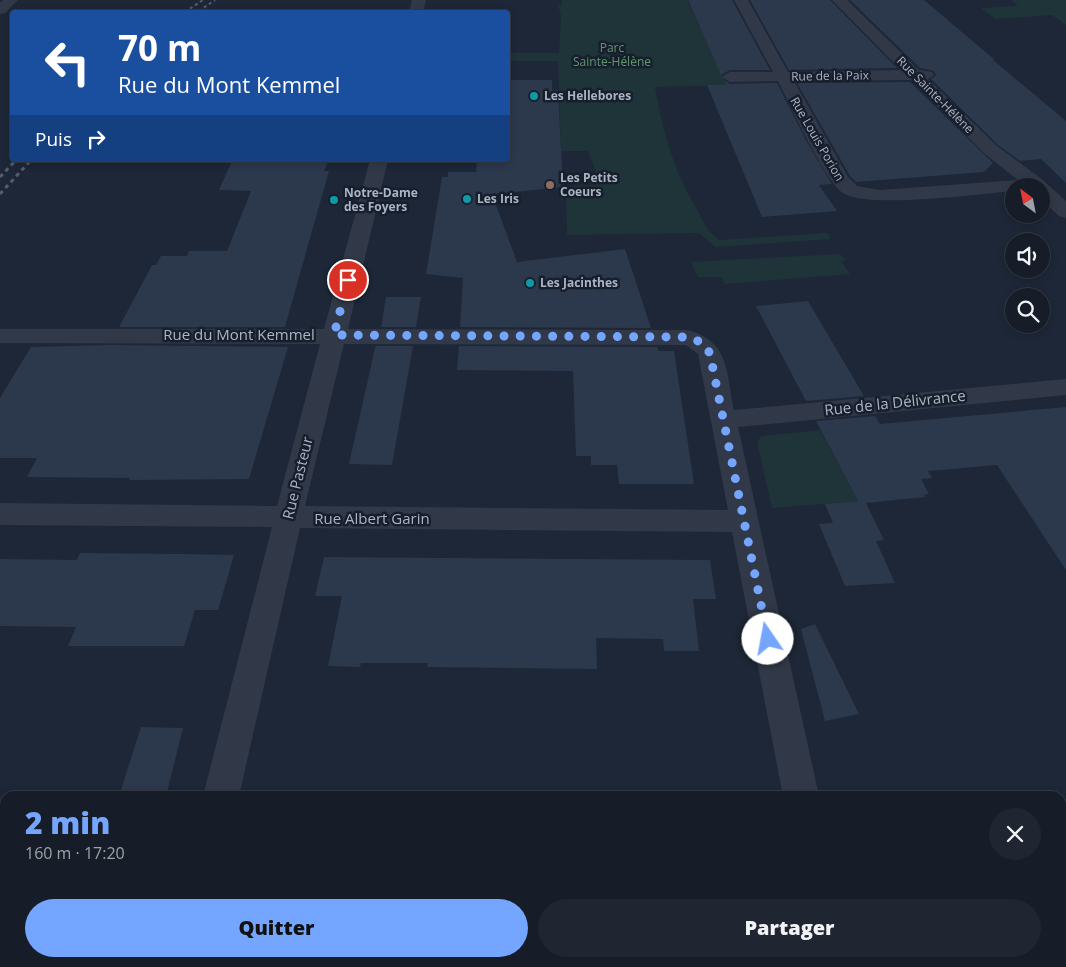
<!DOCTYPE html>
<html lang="fr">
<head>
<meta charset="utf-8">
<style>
	body { margin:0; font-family:"Open Sans",sans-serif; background:#1f2631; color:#f1f3f6; height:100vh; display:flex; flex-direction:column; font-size:19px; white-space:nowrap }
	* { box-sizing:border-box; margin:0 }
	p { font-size:16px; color:#9ea2a8 }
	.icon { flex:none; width:28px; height:28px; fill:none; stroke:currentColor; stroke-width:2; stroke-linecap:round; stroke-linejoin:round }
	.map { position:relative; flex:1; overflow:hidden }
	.panel { position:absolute; left:0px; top:791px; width:1066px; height:176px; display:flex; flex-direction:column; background:#161d29; border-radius:15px 15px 0 0; box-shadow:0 2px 8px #0003,0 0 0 1px #353b46 }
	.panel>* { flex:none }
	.guide { position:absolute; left:10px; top:10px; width:500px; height:152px; border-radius:5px; box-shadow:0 2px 8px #0003,0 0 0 1px #353b46; background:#1a4fa0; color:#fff; overflow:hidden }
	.needle { width:32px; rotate:328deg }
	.controls { position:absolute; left:1005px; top:178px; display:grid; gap:10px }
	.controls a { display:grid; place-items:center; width:45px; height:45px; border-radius:50%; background:#161d29; box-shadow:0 2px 8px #0003,0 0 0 1px #353b46; font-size:25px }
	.pin { position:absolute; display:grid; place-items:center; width:42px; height:42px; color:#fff; margin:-21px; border:2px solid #fff; border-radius:50%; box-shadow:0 1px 5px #0007 }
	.me { position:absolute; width:55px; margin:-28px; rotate:348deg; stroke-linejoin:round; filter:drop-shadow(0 0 4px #0008) }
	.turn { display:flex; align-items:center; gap:18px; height:105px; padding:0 25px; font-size:22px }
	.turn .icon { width:65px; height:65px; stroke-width:2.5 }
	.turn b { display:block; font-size:35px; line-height:42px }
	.then { display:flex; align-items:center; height:48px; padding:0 25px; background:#0003; gap:10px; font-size:19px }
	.round { display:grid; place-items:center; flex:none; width:52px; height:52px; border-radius:26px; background:#1f2631 }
	.head { display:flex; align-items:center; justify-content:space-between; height:85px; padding:0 25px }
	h1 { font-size:30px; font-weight:800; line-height:38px; color:#75a6ff }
	.button { display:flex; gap:10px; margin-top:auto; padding:10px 25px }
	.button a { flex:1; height:58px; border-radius:30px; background:#75a6ff; color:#111; font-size:20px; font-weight:800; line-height:58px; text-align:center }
	.button a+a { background:#1f2631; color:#f1f3f6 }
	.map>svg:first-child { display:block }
	.green { fill:#1f3438 }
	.building { fill:#2c384c }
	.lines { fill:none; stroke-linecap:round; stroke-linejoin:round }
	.minor { fill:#313948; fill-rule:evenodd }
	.tertiary { fill:#313948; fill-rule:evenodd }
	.rail-far1 { stroke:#525d6f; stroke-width:2; stroke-dasharray:3 3; stroke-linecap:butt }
	.rail { stroke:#525d6f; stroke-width:3; stroke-dasharray:4 4; stroke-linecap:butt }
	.route { stroke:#75a6ff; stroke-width:9; stroke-dasharray:0 16.2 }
	.culture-dot { fill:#0f9aa8; stroke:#171f2c; stroke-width:2 }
	.education-dot { fill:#8d6e63; stroke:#171f2c; stroke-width:2 }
	.labels { text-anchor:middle; stroke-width:5; stroke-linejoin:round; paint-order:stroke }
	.far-park-label { font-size:12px; fill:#61976f; stroke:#171f2c }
	.far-street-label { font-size:12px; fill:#aab4c5; stroke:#171f2c }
	.far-poi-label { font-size:12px; font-weight:bold; fill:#aab4c5; stroke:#171f2c; text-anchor:start }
	.street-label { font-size:15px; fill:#aab4c5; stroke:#171f2c }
</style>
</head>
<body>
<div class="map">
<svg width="1066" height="967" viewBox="0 0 1066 967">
	<rect width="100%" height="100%" fill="#1d2737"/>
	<!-- green -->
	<g class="green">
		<path d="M562,0h125l40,85 -72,2c9,47 16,76 40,119 7,13 12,25 24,34l108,-7 4,6 -116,8 -16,-14 -132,2 -1,-48 35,-3 -13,-33h-27l-3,-90h-50v-8h51l2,-37 -3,-11h4z"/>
		<polygon points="1011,0 1066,0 1066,25 1052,15 995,19 981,8 1018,6"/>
		<polygon points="840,254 846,260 841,261 850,274 725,284 721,277 698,277 691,262"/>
		<polygon points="820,430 858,501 772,508 757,442 761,436"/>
	</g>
	<!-- building -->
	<g class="building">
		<polygon points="688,0 732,0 770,70 730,70 721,75"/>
		<polygon points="750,0 830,0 897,68 789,70"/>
		<polygon points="850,0 924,0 995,60 993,60 1066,121 1066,183 1041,159 1020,161 998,145 931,79 936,75 934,71 920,68"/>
		<polygon points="508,80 552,80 552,90 558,90 563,187 492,194 517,262 625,249 651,328 460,327 463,278 426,274 442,177 448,177 448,172 476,172 477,160 508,160"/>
		<polygon points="724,80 730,84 777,83 807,142 832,184 819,185 837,211 762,217 707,85 726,85"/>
		<polygon points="910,82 993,163 984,172 856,182 850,176 797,83"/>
		<polygon points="232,161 328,161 324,171 329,171 285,327 119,327 152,265 156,265 161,256 187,256 189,251 227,251 251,191 219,190"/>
		<polygon points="386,297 421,297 416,327 381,327"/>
		<polygon points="808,301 864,396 806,401 756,306"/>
		<polygon points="110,345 288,347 249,479 129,480 130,478 27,477 37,458 0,458 0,398 31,347"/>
		<polygon points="377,346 413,346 392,465 349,464 375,348"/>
		<polygon points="459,346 657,347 659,351 674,351 694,484 619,484 617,465 591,465 591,456 576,456 573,371 457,370"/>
		<polygon points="1066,407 1066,570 997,465 928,471 932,478 921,479 929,494 924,495 925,497 866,503 884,540 876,541 895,583 845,586 819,524 833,523 825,504 858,501 816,421 875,416 880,424"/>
		<polygon points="80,553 180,554 234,555 218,610 195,610 184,646 68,646 76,627 0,626 0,559 77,560"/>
		<polygon points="324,557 710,560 716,599 693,599 699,651 664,651 663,639 596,638 597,669 427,667 428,663 361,663 360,667 328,666 342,596 315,596"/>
		<polygon points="815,624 859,714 825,721 801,629"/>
		<polygon points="141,727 183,728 166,796 119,796"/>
	</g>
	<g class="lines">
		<!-- minor -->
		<g class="minor">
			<polygon points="412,0 426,0 423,12 409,12"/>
			<path d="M734,0h14l40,72 113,-2 -69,-70h15l72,70 13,2 2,3 -6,4 69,67 46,34 23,21v17l-7,-2 -18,-16v-14h-27v5c-34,3 -147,18 -171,2 -18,-12 -53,-88 -65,-112l-48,1 -8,-5 8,-5h43zM911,80l74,74 33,26 -138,10 -23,-4 -9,-9 -54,-96z"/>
			<path d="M370,160h18l-40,169 339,1c43,11 39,42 47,80l332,-31v16l-328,32 81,369h-36l-51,-264 -432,-4 -61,268h-36l69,-269 -272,-2v-22l277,3 43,-162 -320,-1v-14h324zM344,344l342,1 12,9 30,156 -423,-4z"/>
			<polygon points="161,962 202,962 202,967 160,967"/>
			<polygon points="815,962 856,962 857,967 815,967"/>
		</g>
		<!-- tertiary -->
		<polygon class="tertiary" points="3,0 18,0 5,13 0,14 0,3"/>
		<!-- rail-far1 -->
		<g class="rail-far1">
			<polyline points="199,11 215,0"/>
			<polyline points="185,12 203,0"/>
		</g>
		<!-- rail -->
		<g class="rail">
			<polyline points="0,177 16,160"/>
			<polyline points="0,194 31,160"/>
		</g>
	</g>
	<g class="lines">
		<!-- route -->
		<polyline class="route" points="348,280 334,335 687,337 698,341 706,346 710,354 768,639"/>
	</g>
	<!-- markers -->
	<g class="culture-dot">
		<circle cx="534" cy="96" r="5"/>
		<circle cx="467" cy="199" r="5"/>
		<circle cx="334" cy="200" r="5"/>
		<circle cx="530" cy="283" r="5"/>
	</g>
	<circle class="education-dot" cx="550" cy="185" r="5"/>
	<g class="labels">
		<!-- far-park labels -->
		<g class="far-park-label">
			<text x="612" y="52">Parc<tspan x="612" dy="14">Sainte-Hélène</tspan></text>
		</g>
		<!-- far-street labels -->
		<g class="far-street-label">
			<text transform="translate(830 76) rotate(-1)" y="4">Rue de la Paix</text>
			<text transform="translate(935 95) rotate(45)" y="4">Rue Sainte-Hélène</text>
			<text transform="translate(817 139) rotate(60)" y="4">Rue Louis Porion</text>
		</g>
		<!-- far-poi labels -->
		<g class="far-poi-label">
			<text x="544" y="100">Les Hellebores</text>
			<text x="560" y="182">Les Petits<tspan x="560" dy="14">Coeurs</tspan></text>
			<text x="344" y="197">Notre-Dame<tspan x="344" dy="14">des Foyers</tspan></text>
			<text x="477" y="203">Les Iris</text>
			<text x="540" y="287">Les Jacinthes</text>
		</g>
		<!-- street labels -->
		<g class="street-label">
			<text x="239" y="340">Rue du Mont Kemmel</text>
			<text transform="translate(895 403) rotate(-6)" y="5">Rue de la Délivrance</text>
			<text transform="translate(298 478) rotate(-76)" y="5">Rue Pasteur</text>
			<text x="372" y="524">Rue Albert Garin</text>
		</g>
	</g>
</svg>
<div class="controls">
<a><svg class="needle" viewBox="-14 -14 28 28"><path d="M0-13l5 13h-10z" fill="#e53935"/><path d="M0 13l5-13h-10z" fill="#9ea2a8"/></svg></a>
<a><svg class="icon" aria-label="sound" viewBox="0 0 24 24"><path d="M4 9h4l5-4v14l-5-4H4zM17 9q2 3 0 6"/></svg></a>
<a><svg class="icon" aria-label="search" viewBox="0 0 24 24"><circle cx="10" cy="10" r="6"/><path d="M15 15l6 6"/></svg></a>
</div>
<div class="pin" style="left:348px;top:280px;background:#d93025"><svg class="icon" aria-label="arrive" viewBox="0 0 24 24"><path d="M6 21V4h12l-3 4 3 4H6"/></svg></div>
<svg class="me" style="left:768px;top:639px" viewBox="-20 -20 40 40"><circle r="19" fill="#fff"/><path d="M0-13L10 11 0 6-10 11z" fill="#75a6ff"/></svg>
<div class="guide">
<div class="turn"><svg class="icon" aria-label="left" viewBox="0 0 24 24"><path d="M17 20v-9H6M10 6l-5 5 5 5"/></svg><div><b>70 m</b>Rue du Mont Kemmel</div></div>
<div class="then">Puis<svg class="icon" aria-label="right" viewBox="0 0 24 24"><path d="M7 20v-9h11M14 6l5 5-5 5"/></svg></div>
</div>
<section class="panel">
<div class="head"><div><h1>2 min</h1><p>160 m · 17:20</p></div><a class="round"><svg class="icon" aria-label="close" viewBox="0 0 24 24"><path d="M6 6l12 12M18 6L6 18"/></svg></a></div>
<div class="button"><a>Quitter</a><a>Partager</a></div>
</section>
</div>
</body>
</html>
